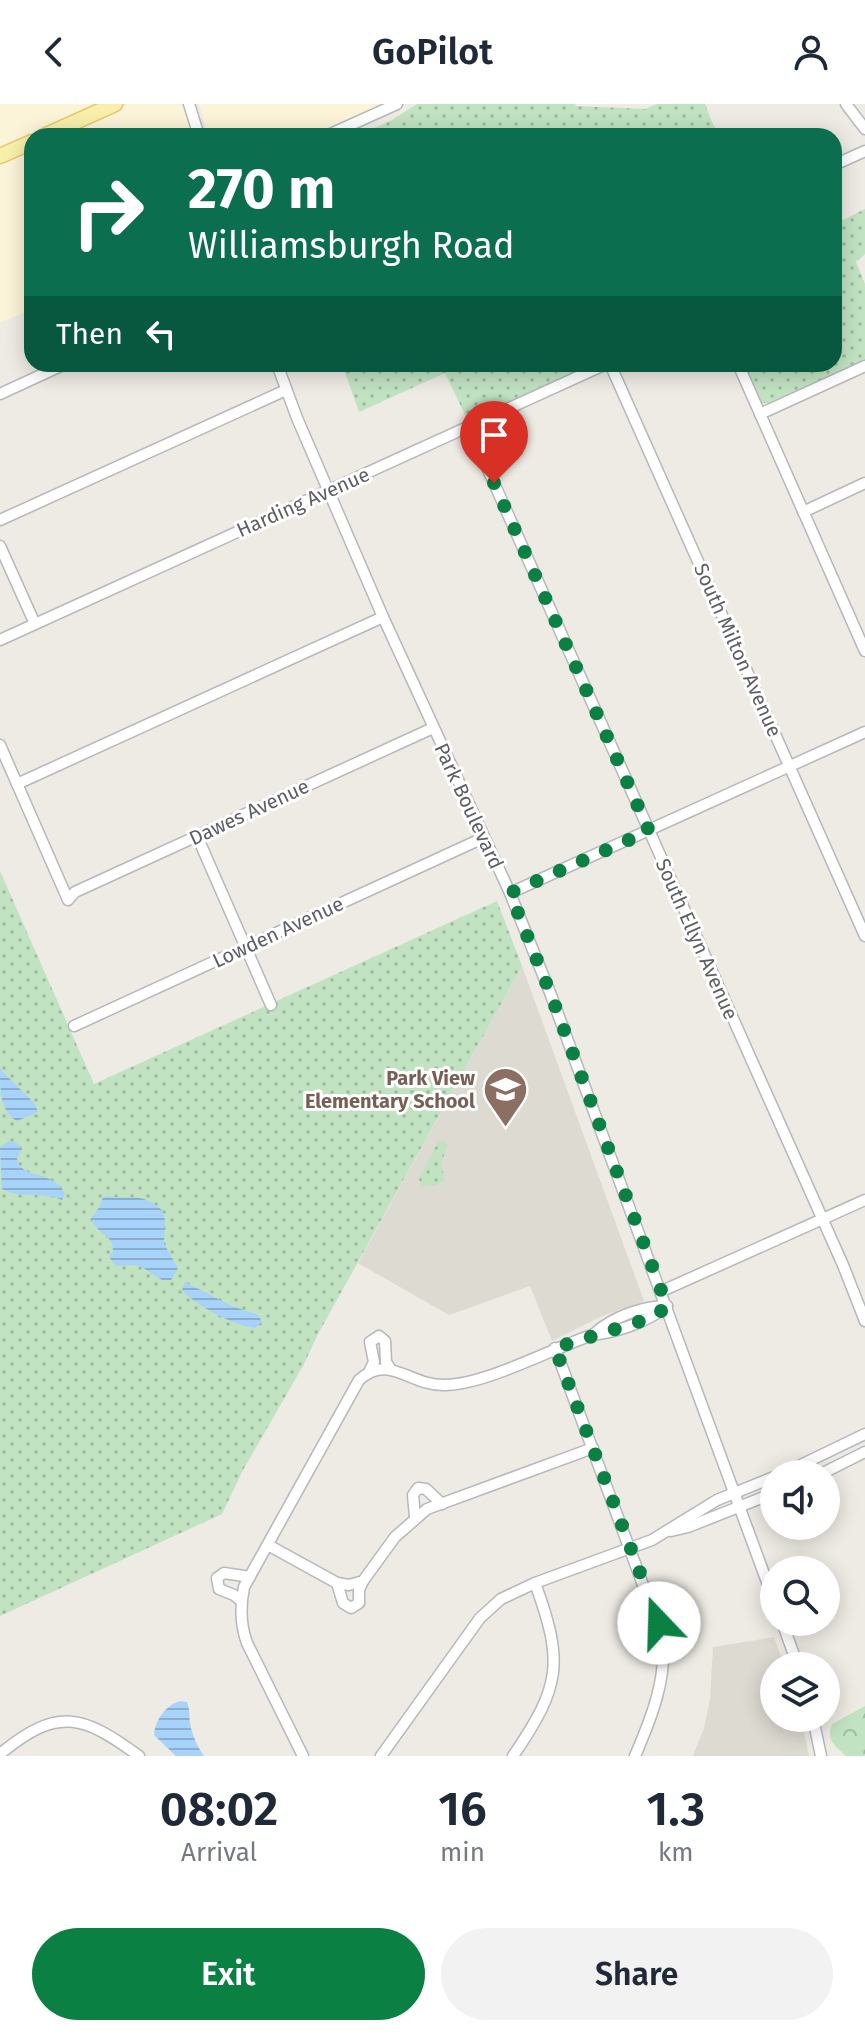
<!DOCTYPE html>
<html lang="en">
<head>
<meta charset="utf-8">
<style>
	body { margin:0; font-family:"Fira Sans",sans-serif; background:#f2f2f3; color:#1f2937; height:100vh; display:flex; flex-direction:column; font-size:30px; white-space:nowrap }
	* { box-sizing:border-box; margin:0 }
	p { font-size:26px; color:#747a83 }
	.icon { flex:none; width:44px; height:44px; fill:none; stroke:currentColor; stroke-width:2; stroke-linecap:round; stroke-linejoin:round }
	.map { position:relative; height:1652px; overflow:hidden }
	.sheet { display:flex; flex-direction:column; background:#fff; flex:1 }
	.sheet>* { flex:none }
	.banner { position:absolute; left:24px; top:24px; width:818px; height:244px; border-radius:24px; box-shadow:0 4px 20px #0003; background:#0b6e4f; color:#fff; overflow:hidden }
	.buttons { position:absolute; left:760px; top:1356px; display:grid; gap:16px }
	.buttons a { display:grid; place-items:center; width:80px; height:80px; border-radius:50%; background:#fff; box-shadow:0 4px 20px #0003; font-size:40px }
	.pin { position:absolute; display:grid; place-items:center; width:68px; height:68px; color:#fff; margin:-82px -34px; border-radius:50% 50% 50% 0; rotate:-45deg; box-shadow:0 0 8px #0007 }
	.pin .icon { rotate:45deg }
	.me { position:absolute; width:88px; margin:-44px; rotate:339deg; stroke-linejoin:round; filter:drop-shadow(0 0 6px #0008) }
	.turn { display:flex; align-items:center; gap:28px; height:168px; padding:0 32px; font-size:36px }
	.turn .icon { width:104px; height:104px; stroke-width:2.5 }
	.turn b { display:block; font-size:56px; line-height:68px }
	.then { display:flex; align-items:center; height:76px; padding:0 32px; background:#0003; gap:16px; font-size:30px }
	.eta { display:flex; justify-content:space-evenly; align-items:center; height:136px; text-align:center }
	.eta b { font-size:48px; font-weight:600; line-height:56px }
	.action { display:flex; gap:16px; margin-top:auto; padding:16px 32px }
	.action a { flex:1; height:92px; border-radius:48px; background:#0b8043; color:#fff; font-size:32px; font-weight:600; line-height:92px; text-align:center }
	.action a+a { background:#f2f2f3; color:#1f2937 }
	header { display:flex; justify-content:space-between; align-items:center; height:104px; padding:0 32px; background:#fff; font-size:36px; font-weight:600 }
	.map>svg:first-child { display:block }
	.commercial { fill:#fbf4d9 }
	.education { fill:#dcdad1 }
	.grass { fill:url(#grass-dots) }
	.forest { fill:url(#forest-crowns) }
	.water { fill:url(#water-rules) }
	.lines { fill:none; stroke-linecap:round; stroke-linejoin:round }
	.minor-casing { stroke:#b5b8bc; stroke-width:13 }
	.major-casing { stroke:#e7c662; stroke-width:17 }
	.minor { stroke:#fff; stroke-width:10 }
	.major { stroke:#f9efac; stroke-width:14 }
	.route { stroke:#0b8043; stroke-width:14; stroke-dasharray:0 25.2 }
	.labels { text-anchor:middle; stroke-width:6; stroke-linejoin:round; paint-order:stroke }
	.street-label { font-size:20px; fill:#5b5e62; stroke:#fff }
	.education-label { font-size:20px; font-weight:bold; fill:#785e54; stroke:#fff; text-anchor:end }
</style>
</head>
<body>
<header><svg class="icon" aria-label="back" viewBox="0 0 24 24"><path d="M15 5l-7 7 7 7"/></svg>GoPilot<svg class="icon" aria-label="person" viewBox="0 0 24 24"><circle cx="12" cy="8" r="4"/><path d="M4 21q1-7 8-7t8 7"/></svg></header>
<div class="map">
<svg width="865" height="1652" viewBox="0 0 865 1652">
	<defs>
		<pattern id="grass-dots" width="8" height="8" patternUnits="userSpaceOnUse" patternTransform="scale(2)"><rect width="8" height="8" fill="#c1e3c2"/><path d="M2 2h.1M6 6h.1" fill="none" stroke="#a0bba1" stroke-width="1.8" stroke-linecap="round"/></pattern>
		<pattern id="forest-crowns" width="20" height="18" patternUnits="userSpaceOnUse" patternTransform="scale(2)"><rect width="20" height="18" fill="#c1e3c2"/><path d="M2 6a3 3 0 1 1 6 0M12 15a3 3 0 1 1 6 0" fill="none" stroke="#a0bba1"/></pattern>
		<pattern id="water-rules" width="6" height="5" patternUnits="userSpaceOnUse" patternTransform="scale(2)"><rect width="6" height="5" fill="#a7d2f9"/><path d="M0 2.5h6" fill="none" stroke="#8baecd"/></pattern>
	</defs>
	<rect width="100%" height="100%" fill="#edebe3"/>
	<!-- commercial -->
	<g class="commercial">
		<polygon points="0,0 103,0 0,47"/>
		<polygon points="128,0 184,0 194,32 58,32"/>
		<polygon points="199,0 388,0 316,32 208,32"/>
		<polygon points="32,44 32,205 0,219 0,59"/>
	</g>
	<!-- education -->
	<g class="education">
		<polygon points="522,862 644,1197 600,1213 552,1237 530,1182 449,1211 358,1159"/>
		<polygon points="774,1533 784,1562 774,1562 774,1614 801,1614 809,1652 693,1652 704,1624 710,1595 713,1543"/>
	</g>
	<!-- grass -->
	<g class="grass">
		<path d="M417,0h158l1,2 69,3 12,-5h48c10,24 7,29 33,32h-381l35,-16z"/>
		<polygon points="865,105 865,150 856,158 865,180 865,256 771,299 762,299 743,260 834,260 834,115 843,116"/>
		<polygon points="342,260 593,260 468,317 445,269 359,308"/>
		<polygon points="0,767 94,980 497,797 522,862 318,1230 304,1260 243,1366 222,1410 0,1512"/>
		<polygon points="443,1037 448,1041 441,1059 445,1076 436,1081 422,1082 419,1075 438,1038"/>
	</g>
	<!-- forest -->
	<path class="forest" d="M865,1602v50h-19c-12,-11 -20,-16 -14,-32z"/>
	<!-- water -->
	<g class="water">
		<path d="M0,965l35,35 3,8 -21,9c-17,-9 -17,-32 -17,-52z"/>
		<path d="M10,1037l7,2 5,6 -5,9c2,22 37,11 48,36l-3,6c-19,-9 -42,-1 -60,-11l-2,-42z"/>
		<path d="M107,1092c24,5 33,-5 55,14l3,10 -1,24 14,24 -7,12h-9c-24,-15 -18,-16 -46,-14l-7,-9 4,-5c1,-19 -17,-18 -22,-33l9,-13 3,-9z"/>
		<path d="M185,1178l47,24 26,9 4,7 -7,6c-18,-1 -62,-24 -73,-38z"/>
		<path d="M180,1597l7,1c3,8 2,13 3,21 2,12 7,23 14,33h-28l-22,-21c1,-15 12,-30 26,-34z"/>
	</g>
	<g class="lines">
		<defs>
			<g id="minor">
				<polyline points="189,0 199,32"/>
				<polyline points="846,0 865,25"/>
				<polyline points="326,32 397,0"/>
				<polyline points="834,61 865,47"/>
				<polyline points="277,260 297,314 383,513 510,789 551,891 774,1497"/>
				<polyline points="610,260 865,832"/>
				<polyline points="738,260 865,547"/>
				<polyline points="0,290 65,260"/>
				<polyline points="760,310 865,262"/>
				<polyline points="469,323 843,1161 865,1217"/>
				<polyline points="803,408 865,379"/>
				<polyline points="0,416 286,286"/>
				<polyline points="0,442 35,520"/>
				<polyline points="0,536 606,260"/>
				<polyline points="0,641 68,796 75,788 433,624"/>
				<polyline points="17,680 383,513"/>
				<polyline points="197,732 271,901"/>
				<polyline points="510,789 865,628"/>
				<polyline points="74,922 483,734"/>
				<polyline points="662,1187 865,1096"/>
				<path d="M594,1230c18,-17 49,-28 73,-28"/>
				<path d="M555,1244l107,288c6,41 -11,83 -27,120"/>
				<polyline points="370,1266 374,1258 370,1238 379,1232 385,1237 386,1258 391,1266"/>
				<polyline points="782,1370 865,1330"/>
				<polyline points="821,1370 865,1348"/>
				<polyline points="415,1413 413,1391 418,1384 426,1385 442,1400"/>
				<polyline points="671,1427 688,1423 774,1389"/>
				<polyline points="268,1441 337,1479 349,1481 363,1477 395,1433 427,1405 593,1344"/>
				<polyline points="337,1479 343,1499 351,1504 359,1499 359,1486 363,1477"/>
				<polyline points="241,1497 234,1491 219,1485 217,1474 224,1469 250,1473"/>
				<polyline points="782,1518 798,1562"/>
				<polyline points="813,1614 821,1652"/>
				<path d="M0,1650c58,-48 83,-39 139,2"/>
				<path d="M303,1652l-56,-113c-7,-19 -7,-36 -3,-56l115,-207c31,-27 50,6 86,5 42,-1 106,-36 147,-50 26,-3 55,-13 75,-29"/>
				<polyline points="381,1652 480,1514 501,1495 535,1479 652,1436 717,1396 774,1373"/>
				<path d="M513,1652c48,-70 51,-93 22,-173"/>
			</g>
			<g id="major">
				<polyline points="44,32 115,0"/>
				<polyline points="0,52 32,38"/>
			</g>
		</defs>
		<!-- minor casing -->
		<use href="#minor" class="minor-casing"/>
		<!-- major casing -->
		<use href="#major" class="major-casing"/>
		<!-- minor -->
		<use href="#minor" class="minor"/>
		<!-- major -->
		<use href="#major" class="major"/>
	</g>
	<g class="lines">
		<!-- route -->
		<polyline class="route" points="494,379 649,727 510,789 551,891 667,1202 654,1213 555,1244 659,1519"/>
	</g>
	<!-- icons -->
	<defs>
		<symbol id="school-pin" viewBox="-11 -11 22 30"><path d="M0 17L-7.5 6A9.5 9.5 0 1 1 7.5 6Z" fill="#8d6e63" stroke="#fff"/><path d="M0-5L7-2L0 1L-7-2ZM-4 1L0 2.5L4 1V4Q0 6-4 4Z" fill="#fff"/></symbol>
	</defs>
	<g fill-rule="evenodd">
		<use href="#school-pin" x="480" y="960" width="51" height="69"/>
	</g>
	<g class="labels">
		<!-- street labels -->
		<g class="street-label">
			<text transform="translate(303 398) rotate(-24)" y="7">Harding Avenue</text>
			<text transform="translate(738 546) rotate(66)" y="7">South Milton Avenue</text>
			<text transform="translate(469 702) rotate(65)" y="7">Park Boulevard</text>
			<text transform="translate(249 708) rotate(-25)" y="7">Dawes Avenue</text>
			<text transform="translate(278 828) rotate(-25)" y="7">Lowden Avenue</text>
			<text transform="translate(697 835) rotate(66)" y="7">South Ellyn Avenue</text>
		</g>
		<!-- education labels -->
		<g class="education-label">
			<text x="475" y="981">Park View<tspan x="475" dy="23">Elementary School</tspan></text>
		</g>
	</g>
</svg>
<div class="buttons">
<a><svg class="icon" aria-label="sound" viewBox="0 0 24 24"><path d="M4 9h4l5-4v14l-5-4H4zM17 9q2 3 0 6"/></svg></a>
<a><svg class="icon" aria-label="search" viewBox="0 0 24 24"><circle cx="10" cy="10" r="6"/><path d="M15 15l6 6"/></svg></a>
<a><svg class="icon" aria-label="layers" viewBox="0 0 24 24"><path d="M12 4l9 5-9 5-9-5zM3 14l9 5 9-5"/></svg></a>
</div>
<div class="pin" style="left:494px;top:379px;background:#d93025"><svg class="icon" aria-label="arrive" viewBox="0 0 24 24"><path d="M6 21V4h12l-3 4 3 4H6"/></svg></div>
<svg class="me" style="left:659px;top:1519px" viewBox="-20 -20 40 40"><circle r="19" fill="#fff"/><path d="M0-13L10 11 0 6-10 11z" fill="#0b8043"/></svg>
<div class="banner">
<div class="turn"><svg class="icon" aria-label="right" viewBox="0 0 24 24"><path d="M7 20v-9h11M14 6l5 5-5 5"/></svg><div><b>270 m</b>Williamsburgh Road</div></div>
<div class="then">Then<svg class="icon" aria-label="left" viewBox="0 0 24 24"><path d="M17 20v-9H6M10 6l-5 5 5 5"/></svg></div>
</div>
</div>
<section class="sheet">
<div class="eta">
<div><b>08:02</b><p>Arrival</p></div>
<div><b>16</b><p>min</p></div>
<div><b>1.3</b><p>km</p></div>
</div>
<div class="action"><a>Exit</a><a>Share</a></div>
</section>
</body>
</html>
